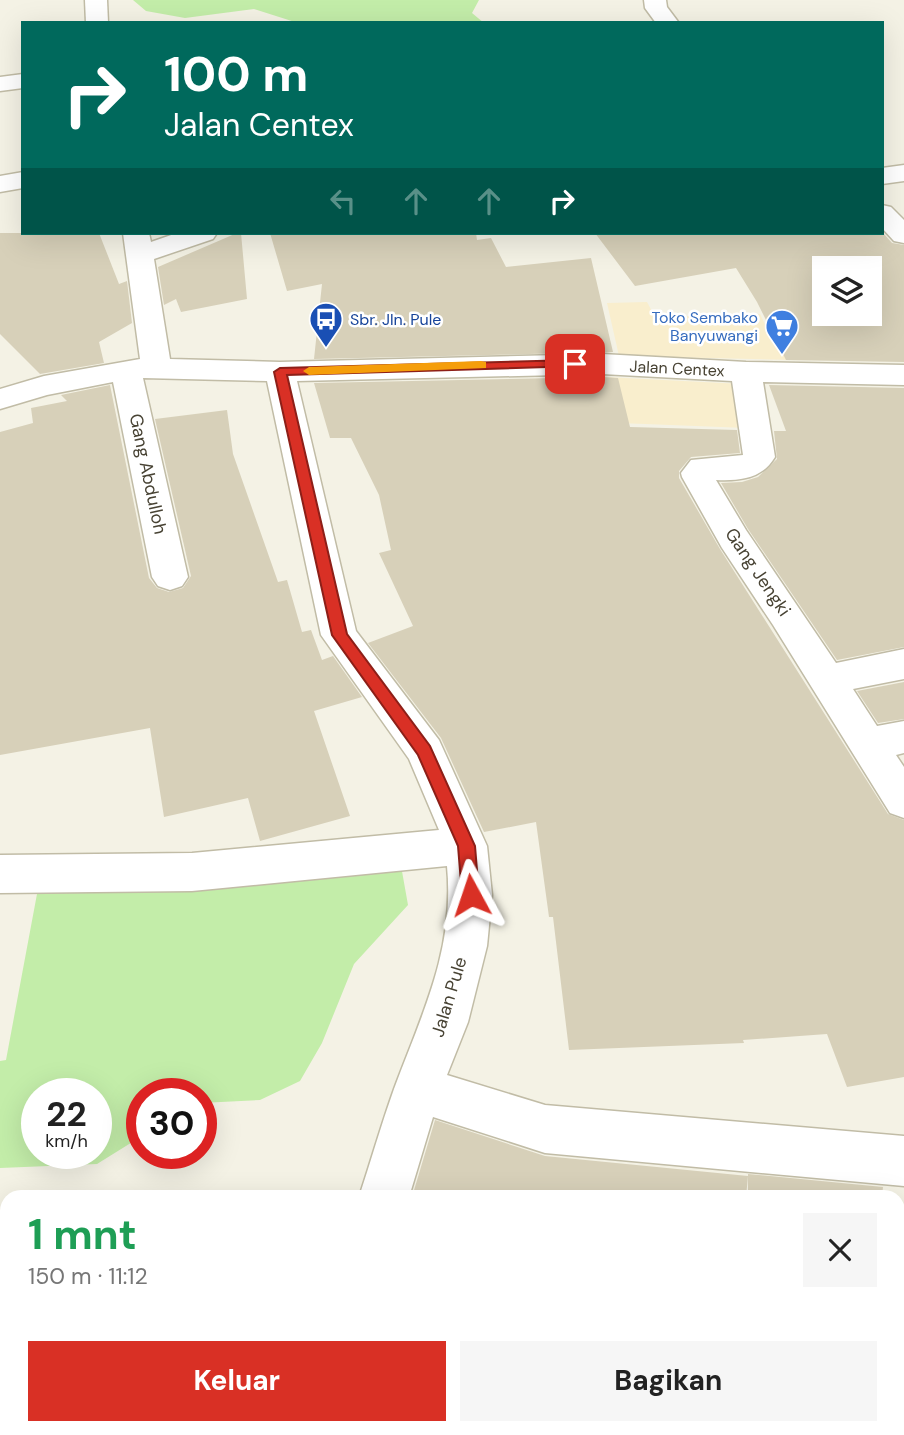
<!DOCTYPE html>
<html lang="id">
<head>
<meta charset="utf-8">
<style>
	body { margin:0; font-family:"DM Sans",sans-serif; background:#f6f6f6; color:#222; height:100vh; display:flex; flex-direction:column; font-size:26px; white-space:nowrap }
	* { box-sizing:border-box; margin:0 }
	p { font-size:23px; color:#767676 }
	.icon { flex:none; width:38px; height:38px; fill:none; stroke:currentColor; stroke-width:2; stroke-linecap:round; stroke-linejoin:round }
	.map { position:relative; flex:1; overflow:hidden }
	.side { position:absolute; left:0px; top:1190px; width:905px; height:245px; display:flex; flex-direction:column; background:#fff; border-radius:21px 21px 0 0; box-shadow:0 7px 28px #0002 }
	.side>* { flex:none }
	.banner { position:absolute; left:21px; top:21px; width:863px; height:214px; border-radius:0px; box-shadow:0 7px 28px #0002; background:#00695c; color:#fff; overflow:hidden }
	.controls { position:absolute; left:812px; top:256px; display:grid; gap:14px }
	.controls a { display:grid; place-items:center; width:70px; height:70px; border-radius:0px; background:#fff; box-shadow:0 7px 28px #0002; font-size:35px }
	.speed { position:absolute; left:21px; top:1078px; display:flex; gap:14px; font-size:35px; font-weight:700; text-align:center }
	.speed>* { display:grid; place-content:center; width:91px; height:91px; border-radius:50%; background:#fff; box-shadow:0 7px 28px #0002; line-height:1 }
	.speed small { font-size:18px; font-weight:400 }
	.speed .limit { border:10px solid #d22; background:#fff; color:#111 }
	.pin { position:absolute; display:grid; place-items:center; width:60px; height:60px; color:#fff; margin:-30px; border-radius:14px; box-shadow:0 4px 10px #0006 }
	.me { position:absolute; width:77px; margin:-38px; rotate:355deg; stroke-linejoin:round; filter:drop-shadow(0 0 5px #0008) }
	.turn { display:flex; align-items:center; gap:24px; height:147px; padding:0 28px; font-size:32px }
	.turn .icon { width:91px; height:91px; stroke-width:2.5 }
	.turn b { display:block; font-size:49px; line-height:60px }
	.lanes { display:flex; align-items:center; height:66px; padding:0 28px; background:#0003; justify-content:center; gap:35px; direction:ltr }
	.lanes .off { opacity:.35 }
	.round { display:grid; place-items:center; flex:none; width:74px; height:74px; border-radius:0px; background:#f6f6f6 }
	.summary { display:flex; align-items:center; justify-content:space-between; height:119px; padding:0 28px }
	h1 { font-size:42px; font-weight:700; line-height:52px; color:#1e9e55 }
	.button { display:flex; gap:14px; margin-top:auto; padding:14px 28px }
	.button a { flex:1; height:80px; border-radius:0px; background:#d93025; color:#fff; font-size:28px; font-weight:700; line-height:80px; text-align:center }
	.button a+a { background:#f6f6f6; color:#222 }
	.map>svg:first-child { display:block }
	.commercial { fill:#f9eecd }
	.green { fill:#c3eda9; fill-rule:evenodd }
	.building { fill:#d7d0b9; fill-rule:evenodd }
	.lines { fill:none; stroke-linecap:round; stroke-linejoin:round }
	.minor-casing { stroke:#c1bca6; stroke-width:3 }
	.minor { fill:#fff; fill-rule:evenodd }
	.route { fill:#d93025; stroke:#8d1f18; stroke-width:2 }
	.slow { fill:#f59e0b }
	.labels { text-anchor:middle; stroke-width:5; stroke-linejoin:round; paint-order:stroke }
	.far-shop-label { font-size:16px; fill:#366cbe; stroke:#fff; text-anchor:end }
	.far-transit-label { font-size:16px; fill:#164399; stroke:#fff; text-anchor:start }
	.far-street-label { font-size:16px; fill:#484334; stroke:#fff }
	.street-label { font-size:18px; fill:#484334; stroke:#fff }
</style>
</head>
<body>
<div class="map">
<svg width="904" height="1435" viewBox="0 0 904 1435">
	<rect width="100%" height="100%" fill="#f4f2e5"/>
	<!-- commercial -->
	<g class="commercial">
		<polygon points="647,302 655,317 760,314 771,337 790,337 796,360 619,356 607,303"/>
		<polygon points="585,376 742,384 747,428 594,422"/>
	</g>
	<!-- green -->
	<g class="green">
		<polygon points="133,0 479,0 472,13 484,23 298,23 254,9 185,18 146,11"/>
		<path d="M400,860l8,45 -54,59 -32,79 -22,38 -40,19 -59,3v-9h-59v42l-45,28 -97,4v-107l6,-1 31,-166 159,-11zM37,1094h59v59h-59z"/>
	</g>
	<!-- building -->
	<g class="building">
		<polygon points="0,233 99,233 119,284 127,281 132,323 99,342 104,363 40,374 0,334"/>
		<polygon points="237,233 241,233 247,299 181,312 176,299 164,305 158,267"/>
		<polygon points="270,233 476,233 477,240 491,238 506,267 591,258 613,352 314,359 322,284 287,291"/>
		<path d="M595,233h288l9,10 12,2v117l-118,-2 -29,-58 -21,-34 -101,18zM824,268h46v45h-46z"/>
		<polygon points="602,377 618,378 630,427 737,430 740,453 691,457 679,471 679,478 720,549 888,814 904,820 904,1077 847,1087 827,1034 743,1040 744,1043 569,1050 553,917 549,917 536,822 484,832 441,738 368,643 413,626 379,553 391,550 379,495 351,438 330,438 314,383"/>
		<polygon points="110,385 149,578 157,588 169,592 183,588 191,576 155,419 227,410 233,454 278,582 287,580 302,632 311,630 322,660 333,656 362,697 314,711 350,816 260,841 248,798 164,817 150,728 0,755 0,432 33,423 31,408 67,401 61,395"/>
		<polygon points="769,385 904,388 904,647 837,660 748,529 721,483 742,482 758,477 777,459 774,431 786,431"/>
		<polygon points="904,682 904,719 878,723 857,691"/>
		<polygon points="435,1120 545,1156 748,1176 746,1197 412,1197"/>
		<polygon points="748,1174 883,1187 882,1197 748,1197"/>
	</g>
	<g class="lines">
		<defs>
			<g id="minor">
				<polygon points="85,0 107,0 108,23 86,23"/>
				<polygon points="644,0 666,0 667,7 679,23 656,23 645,8"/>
				<polygon points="23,74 23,88 0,91 0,77"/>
				<polygon points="904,165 904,181 882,184 882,168"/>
				<polygon points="23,172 23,188 0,192 0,176"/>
				<polygon points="882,205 891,207 904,220 904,243 894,241 882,228"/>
				<path d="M123,233h26l2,9 26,-9h40l-4,6 -59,20 16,100 110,3 322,-8 144,8 158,3v20l-141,-3 12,75c-13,22 -35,24 -59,23l30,50 90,133 68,-14v30l-51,10 24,37 27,-5v32l-8,2 8,12v51l-14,-5 -117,-188 -51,-77 -40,-71 -1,-4 10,-13 52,-5 -11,-74 -130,-7 -305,7 59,250 83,109 48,106 5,49 -5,51 -19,76 -21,53 98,30 359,31v50l-359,-33 -112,-36 -24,80h-50c12,-36 22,-72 35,-108 28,-75 61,-140 53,-223l-255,25 -192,2v-38l192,-2 247,-23 -30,-71 -88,-124 -54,-254 -124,-3 45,199 -6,9 -12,4 -12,-4 -6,-9 -39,-195 -66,13 -47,14v-20l44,-13 96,-17z"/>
				<polygon points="0,1233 7,1234 7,1286 0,1285"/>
				<polygon points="281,1428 337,1428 335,1435 279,1435"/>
			</g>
		</defs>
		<!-- minor casing -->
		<use href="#minor" class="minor-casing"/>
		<!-- minor -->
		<use href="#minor" class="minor"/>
	</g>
	<!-- route -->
	<polygon class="route" points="575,360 581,364 579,366 287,375 347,634 430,746 475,846 479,895 477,901 471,903 464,901 462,895 458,846 418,755 332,635 274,372 280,368"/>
	<!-- slow -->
	<polygon class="slow" points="481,361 486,362 486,368 309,375 303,371 309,367"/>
	<!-- icons -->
	<defs>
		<symbol id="bus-pin" viewBox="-11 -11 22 30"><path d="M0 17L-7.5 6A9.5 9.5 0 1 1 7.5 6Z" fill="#1a4fb4" stroke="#fff"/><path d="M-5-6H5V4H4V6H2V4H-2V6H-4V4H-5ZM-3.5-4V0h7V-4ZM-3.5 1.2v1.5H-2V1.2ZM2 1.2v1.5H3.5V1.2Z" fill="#fff"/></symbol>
		<symbol id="supermarket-pin" viewBox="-11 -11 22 30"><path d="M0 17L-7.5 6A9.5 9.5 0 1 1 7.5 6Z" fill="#3f7fe0" stroke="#fff"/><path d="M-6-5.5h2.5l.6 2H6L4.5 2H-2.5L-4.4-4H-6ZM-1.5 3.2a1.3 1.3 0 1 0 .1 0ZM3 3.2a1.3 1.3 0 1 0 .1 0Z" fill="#fff"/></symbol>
	</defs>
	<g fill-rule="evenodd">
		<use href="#bus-pin" x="307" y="300" width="38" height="52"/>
		<use href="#supermarket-pin" x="763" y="307" width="38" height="52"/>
	</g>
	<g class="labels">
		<!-- far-shop labels -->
		<g class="far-shop-label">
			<text x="758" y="323">Toko Sembako<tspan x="758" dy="18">Banyuwangi</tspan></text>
		</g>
		<!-- far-transit labels -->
		<g class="far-transit-label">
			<text x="350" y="325">Sbr. Jln. Pule</text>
		</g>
		<!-- far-street labels -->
		<g class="far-street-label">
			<text transform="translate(677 368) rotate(3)" y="6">Jalan Centex</text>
		</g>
		<!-- street labels -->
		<g class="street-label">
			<text transform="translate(148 474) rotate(78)" y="6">Gang Abdulloh</text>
			<text transform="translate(758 572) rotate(56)" y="6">Gang Jengki</text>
			<text transform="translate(449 997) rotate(-73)" y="6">Jalan Pule</text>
		</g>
	</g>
</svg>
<div class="controls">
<a><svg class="icon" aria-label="layers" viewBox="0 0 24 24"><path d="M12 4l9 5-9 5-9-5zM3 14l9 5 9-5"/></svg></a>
</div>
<div class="speed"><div>22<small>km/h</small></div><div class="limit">30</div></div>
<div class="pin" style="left:575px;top:364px;background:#d93025"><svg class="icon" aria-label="arrive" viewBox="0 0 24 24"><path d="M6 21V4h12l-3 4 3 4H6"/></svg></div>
<svg class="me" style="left:471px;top:895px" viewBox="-20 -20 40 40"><path d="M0-17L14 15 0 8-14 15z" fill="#d93025" stroke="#fff" stroke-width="4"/></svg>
<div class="banner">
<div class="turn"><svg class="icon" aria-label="right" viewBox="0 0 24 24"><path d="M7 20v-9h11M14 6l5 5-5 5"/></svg><div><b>100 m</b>Jalan Centex</div></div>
<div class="lanes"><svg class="icon off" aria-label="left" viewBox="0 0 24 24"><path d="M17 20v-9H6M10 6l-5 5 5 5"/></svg><svg class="icon off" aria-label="ahead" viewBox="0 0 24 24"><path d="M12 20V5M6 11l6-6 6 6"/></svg><svg class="icon off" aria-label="ahead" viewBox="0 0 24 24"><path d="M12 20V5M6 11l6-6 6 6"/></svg><svg class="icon" aria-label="right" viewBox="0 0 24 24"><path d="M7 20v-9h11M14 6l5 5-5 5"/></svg></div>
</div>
<section class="side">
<div class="summary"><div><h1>1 mnt</h1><p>150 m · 11:12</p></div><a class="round"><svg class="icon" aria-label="close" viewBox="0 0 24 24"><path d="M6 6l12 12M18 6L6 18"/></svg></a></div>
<div class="button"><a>Keluar</a><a>Bagikan</a></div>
</section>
</div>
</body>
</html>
